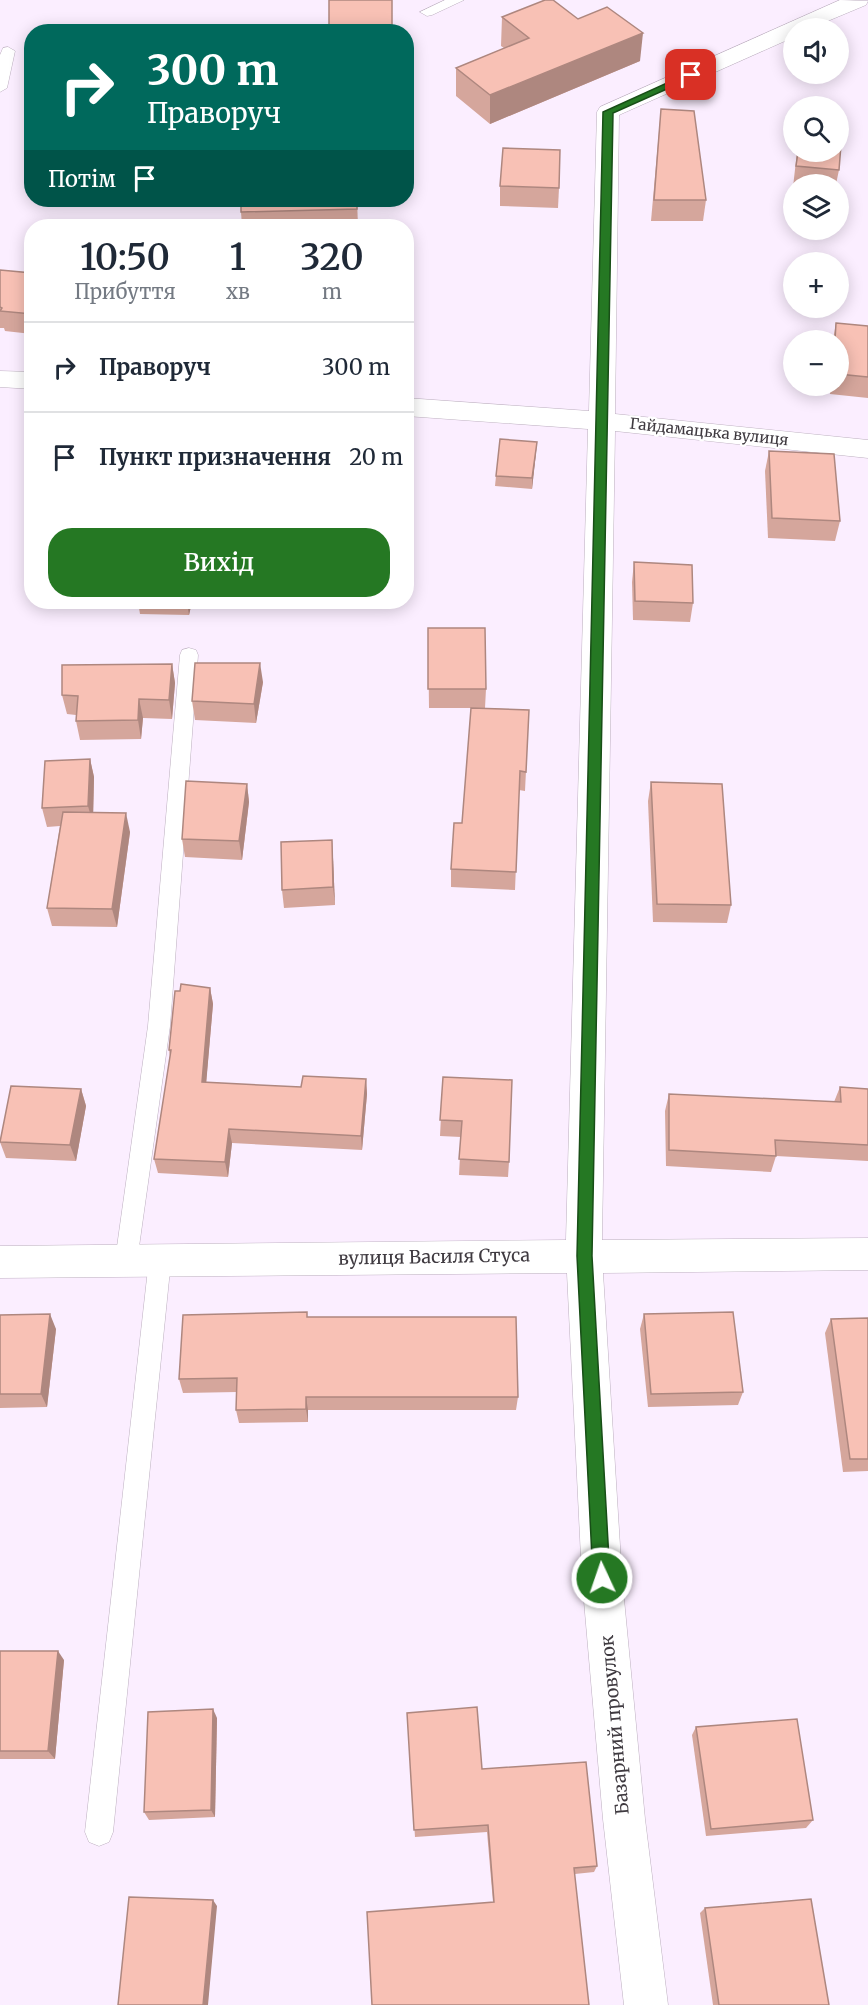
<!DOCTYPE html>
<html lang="uk">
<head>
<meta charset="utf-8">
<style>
	body { margin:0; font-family:Merriweather,serif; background:#f2f2f3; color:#1f2937; height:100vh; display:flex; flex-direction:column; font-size:22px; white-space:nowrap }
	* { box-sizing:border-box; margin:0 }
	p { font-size:20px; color:#747a83 }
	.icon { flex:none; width:33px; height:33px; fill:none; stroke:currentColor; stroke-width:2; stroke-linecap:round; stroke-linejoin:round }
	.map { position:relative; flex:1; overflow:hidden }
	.sheet { position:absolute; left:24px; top:219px; width:390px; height:390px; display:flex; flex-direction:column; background:#fff; border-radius:24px; box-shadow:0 3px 15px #0003 }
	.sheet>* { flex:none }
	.banner { position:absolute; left:24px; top:24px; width:390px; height:183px; border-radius:24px; box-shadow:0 3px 15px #0003; background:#00695c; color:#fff; overflow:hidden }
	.tools { position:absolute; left:783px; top:18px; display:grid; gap:12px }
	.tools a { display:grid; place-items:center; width:66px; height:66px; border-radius:50%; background:#fff; box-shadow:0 3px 15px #0003; font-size:30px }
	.pin { position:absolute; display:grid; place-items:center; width:51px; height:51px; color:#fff; margin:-26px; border-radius:12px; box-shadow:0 3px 9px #0006 }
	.me { position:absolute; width:66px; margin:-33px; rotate:357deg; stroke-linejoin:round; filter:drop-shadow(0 0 4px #0008) }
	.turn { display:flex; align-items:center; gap:21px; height:126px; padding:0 24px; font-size:27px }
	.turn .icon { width:78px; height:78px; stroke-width:2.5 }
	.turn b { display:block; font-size:42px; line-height:51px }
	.then { display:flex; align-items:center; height:57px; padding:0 24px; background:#0003; gap:12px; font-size:22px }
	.eta { display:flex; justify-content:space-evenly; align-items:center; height:102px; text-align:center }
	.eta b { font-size:36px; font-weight:600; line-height:42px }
	.cta { display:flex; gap:12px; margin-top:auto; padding:12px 24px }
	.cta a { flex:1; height:69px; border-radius:24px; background:#257823; color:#fff; font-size:24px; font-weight:600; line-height:69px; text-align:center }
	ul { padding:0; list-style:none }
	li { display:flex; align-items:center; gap:18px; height:90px; padding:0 24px; border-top:2px solid #e0e1e3 }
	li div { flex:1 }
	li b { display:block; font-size:22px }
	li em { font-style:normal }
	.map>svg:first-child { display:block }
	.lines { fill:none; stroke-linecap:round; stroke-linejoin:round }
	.service-casing { stroke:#bcafbf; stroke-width:1 }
	.minor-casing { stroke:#bcafbf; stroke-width:1 }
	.service { fill:#fff; fill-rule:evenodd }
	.minor { fill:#fff; fill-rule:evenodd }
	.wall { fill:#d5a69c }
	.shaded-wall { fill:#ae877f }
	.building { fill:#f8c1b5; stroke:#ae877f; stroke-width:1.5 }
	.route { fill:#257823; stroke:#184e17; stroke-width:1.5 }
	.labels { text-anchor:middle; stroke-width:4.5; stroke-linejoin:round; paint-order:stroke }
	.far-street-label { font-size:15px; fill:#3f3a40; stroke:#fff }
	.street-label { font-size:18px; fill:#3f3a40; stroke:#fff }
</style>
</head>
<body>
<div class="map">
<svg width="868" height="2005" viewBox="0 0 868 2005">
	<rect width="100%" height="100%" fill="#fbeeff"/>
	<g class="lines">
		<defs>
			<g id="service">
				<polygon points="445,0 464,0 432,15 427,16 420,12"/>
				<polygon points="8,47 15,51 7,88 0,92 0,55 3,48"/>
				<polygon points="189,648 196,650 198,655 170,1026 137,1261 134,1268 126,1271 118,1268 115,1261 148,1026 180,655 182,650"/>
				<polygon points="160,1250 168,1253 171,1260 113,1832 109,1842 99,1846 89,1842 85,1832 149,1260 152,1253"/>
			</g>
			<g id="minor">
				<polygon points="840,0 868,1 866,5 811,28 794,28 794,37 619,115 615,414 868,440 868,458 615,431 602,1240 868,1238 868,1270 603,1273 622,1578 645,1819 668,2005 624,2005 603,1819 582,1578 567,1273 0,1278 0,1246 566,1240 588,429 406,416 406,398 589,411 597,112 600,107"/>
				<polygon points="0,371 32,372 32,389 0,387"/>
			</g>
		</defs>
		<!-- service casing -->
		<use href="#service" class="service-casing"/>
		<!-- minor casing -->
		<use href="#minor" class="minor-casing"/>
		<!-- service -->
		<use href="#service" class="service"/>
		<!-- minor -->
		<use href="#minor" class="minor"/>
	</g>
	<!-- wall -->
	<g class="wall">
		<polygon points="502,17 578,19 640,61 490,124 456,96 456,68 504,48 501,46"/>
		<polygon points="661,109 706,200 703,221 651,221"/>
		<polygon points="797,152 838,152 839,170 836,184 794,184 794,187 793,187"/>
		<polygon points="500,186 559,188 558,208 500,206"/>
		<polygon points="146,200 199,200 199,202 147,203"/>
		<polygon points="357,200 358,226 242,226 241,212"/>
		<polygon points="0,270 32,273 32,334 5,331 4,328 0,328"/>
		<polygon points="836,323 868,326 868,398 830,394 830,386 838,386 838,340 833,340"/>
		<polygon points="537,442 532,489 495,486 496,476"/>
		<polygon points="769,451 840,521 835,541 768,538 765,471"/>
		<polygon points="634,562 693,603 690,622 633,620 632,582"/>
		<polygon points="138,602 192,602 189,615 140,614"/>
		<polygon points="428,628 486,689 485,708 529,710 525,791 519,790 515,890 451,887 451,869 462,823 471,708 429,708"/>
		<polygon points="172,664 175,683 172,719 143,718 141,739 80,740 76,721 76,715 67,714 62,695"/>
		<polygon points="263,682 256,723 195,720 192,701"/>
		<polygon points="90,759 94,777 93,812 130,832 117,927 52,926 47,908 60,826 47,827 42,808"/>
		<polygon points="651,782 731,905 727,923 653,922 648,801"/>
		<polygon points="247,784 249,802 242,860 185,857 182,839"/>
		<polygon points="333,858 335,905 284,908 282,890"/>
		<polygon points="210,988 213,1004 206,1083 301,1087 366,1079 367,1094 362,1150 232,1143 228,1177 158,1173 154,1159 170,1056 169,1050"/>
		<polygon points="443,1077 509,1162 508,1177 459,1175 461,1137 440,1136"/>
		<polygon points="840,1087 868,1089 868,1161 776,1156 771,1172 666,1166 665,1111 669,1094 834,1102"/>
		<polygon points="81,1089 86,1106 76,1161 6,1158 0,1142"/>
		<polygon points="644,1314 743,1392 738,1405 648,1407 640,1329"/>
		<polygon points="0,1315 56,1329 47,1407 0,1408"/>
		<polygon points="308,1317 518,1397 516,1410 308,1410 308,1422 239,1423 236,1410 237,1392 183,1393 179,1379"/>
		<polygon points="868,1318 868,1471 843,1472 825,1333 831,1319"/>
		<polygon points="0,1651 64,1660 55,1759 0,1759"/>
		<polygon points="407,1713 482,1769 597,1866 594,1872 575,1874 493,1902 487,1832 415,1837"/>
		<polygon points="217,1718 215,1817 149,1820 144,1812"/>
		<polygon points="696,1727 813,1820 806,1828 706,1836 692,1735"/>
		<polygon points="705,1908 829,2005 713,2005 700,1913"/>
	</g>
	<!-- shaded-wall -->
	<g class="shaded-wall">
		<polygon points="643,33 640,61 490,124 490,95"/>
		<polygon points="537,442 536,453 532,489 532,478"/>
		<polygon points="187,602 192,602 189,615"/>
		<polygon points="260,663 263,682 256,723 254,704"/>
		<polygon points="172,664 175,683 172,719 169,700"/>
		<polygon points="139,699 143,718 141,739 138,720"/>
		<polygon points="90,759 94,777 93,824 88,806"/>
		<polygon points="247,784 249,802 242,860 239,841"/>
		<polygon points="126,813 130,832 117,927 112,909"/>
		<polygon points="332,840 333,858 335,905 333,887"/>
		<polygon points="210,988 213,1004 205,1097 202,1082"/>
		<polygon points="366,1079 367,1094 362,1150 361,1136"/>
		<polygon points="81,1089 86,1106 76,1161 70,1145"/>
		<polygon points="229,1129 232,1143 228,1177 225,1162"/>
		<polygon points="50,1314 56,1329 47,1407 41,1394"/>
		<polygon points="306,1397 308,1410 308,1422 306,1409"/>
		<polygon points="58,1651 64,1660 55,1759 48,1751"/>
		<polygon points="213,1709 217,1718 215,1817 211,1810"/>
		<polygon points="213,1900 217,1906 208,2005 203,2005"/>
	</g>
	<!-- building -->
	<g class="building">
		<rect x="329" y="0" width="63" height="32"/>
		<polygon points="545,0 553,0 578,19 607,7 643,33 490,95 456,68 529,38 502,17"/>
		<polygon points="661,109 694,111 706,200 654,200"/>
		<polygon points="838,131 842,132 839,170 796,166 798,152 838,152"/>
		<polygon points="503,148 560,150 559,188 500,186"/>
		<polygon points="241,200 357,200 357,209 241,212"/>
		<polygon points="0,270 32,273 32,314 0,311 2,308 0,307"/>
		<polygon points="836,323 868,326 868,377 838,374 838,340 835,340"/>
		<polygon points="500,439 537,442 532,478 496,476"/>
		<polygon points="769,451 834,454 840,521 772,518"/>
		<polygon points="634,562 692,565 693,603 635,601"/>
		<polygon points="428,628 485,628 486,689 428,689"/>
		<polygon points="195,663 260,663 254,704 192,701"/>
		<polygon points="172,664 169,700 139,699 138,720 76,721 78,696 62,695 62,665"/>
		<polygon points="471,708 529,710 526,772 520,771 516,872 451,869 454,823 462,823"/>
		<polygon points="90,759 88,806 42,808 45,761"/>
		<polygon points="186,781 247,784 239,841 182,839"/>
		<polygon points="651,782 722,784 731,905 657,904"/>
		<polygon points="63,812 126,813 112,909 47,908"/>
		<polygon points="332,840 333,887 282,890 281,842"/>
		<polygon points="181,984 210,988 202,1082 301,1087 303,1076 366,1079 361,1136 229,1129 225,1162 154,1159 171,1050 169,1050 175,991 180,991"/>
		<polygon points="443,1077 512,1080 509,1162 459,1159 462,1121 440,1120"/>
		<polygon points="11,1086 81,1089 70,1145 0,1142"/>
		<polygon points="840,1087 868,1089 868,1145 775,1140 776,1156 669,1150 669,1094 841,1102"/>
		<polygon points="307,1312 307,1317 516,1317 518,1397 306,1397 306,1409 236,1410 237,1378 179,1379 183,1315"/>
		<polygon points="733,1312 743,1392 651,1394 644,1314"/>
		<polygon points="50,1314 41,1394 0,1394 0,1315"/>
		<polygon points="868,1318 868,1459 850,1459 831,1319"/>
		<polygon points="0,1651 58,1651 48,1751 0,1751"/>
		<polygon points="477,1707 482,1769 586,1762 597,1866 574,1868 589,2005 372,2005 367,1912 494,1902 488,1825 414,1830 407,1713"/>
		<polygon points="213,1709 211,1810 144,1812 148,1712"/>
		<polygon points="797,1719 813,1820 711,1829 696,1727"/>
		<polygon points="129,1897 213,1900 203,2005 118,2005"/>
		<polygon points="811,1899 829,2005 719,2005 705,1908"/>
	</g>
	<!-- route -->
	<polygon class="route" points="691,72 695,75 694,77 613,113 592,1256 610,1578 607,1584 602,1586 596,1584 593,1578 577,1256 603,112"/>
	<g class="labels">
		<!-- far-street labels -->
		<g class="far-street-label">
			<text transform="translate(709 432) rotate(6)" y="5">Гайдамацька вулиця</text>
		</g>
		<!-- street labels -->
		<g class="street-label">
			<text transform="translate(434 1257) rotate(-1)" y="6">вулиця Василя Стуса</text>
			<text transform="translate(615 1725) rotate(-95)" y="6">Базарний провулок</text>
		</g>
	</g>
</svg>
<div class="tools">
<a><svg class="icon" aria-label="sound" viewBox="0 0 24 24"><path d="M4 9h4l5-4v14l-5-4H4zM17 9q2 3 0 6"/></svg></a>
<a><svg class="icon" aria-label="search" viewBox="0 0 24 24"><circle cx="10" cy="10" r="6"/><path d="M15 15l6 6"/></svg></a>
<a><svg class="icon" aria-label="layers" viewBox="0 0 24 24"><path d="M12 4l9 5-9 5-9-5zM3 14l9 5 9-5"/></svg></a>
<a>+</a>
<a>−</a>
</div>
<div class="pin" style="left:691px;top:75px;background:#d93025"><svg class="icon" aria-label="arrive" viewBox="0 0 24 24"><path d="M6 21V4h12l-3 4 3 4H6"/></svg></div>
<svg class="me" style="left:602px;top:1578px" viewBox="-20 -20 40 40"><circle r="17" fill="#257823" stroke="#fff" stroke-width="3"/><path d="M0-11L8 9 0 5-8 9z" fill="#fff"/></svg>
<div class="banner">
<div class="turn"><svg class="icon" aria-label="right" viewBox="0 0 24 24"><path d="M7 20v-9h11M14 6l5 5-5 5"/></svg><div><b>300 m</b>Праворуч</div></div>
<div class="then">Потім<svg class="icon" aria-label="arrive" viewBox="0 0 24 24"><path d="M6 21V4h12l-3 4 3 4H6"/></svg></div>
</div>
<section class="sheet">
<div class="eta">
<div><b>10:50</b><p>Прибуття</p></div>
<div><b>1</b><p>хв</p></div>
<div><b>320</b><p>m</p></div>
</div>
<ul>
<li><svg class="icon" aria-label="right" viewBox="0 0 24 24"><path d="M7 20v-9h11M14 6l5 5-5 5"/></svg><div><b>Праворуч</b></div><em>300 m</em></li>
<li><svg class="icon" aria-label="arrive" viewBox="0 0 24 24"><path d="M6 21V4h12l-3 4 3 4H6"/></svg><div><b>Пункт призначення</b></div><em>20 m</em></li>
</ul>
<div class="cta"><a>Вихід</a></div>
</section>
</div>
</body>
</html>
